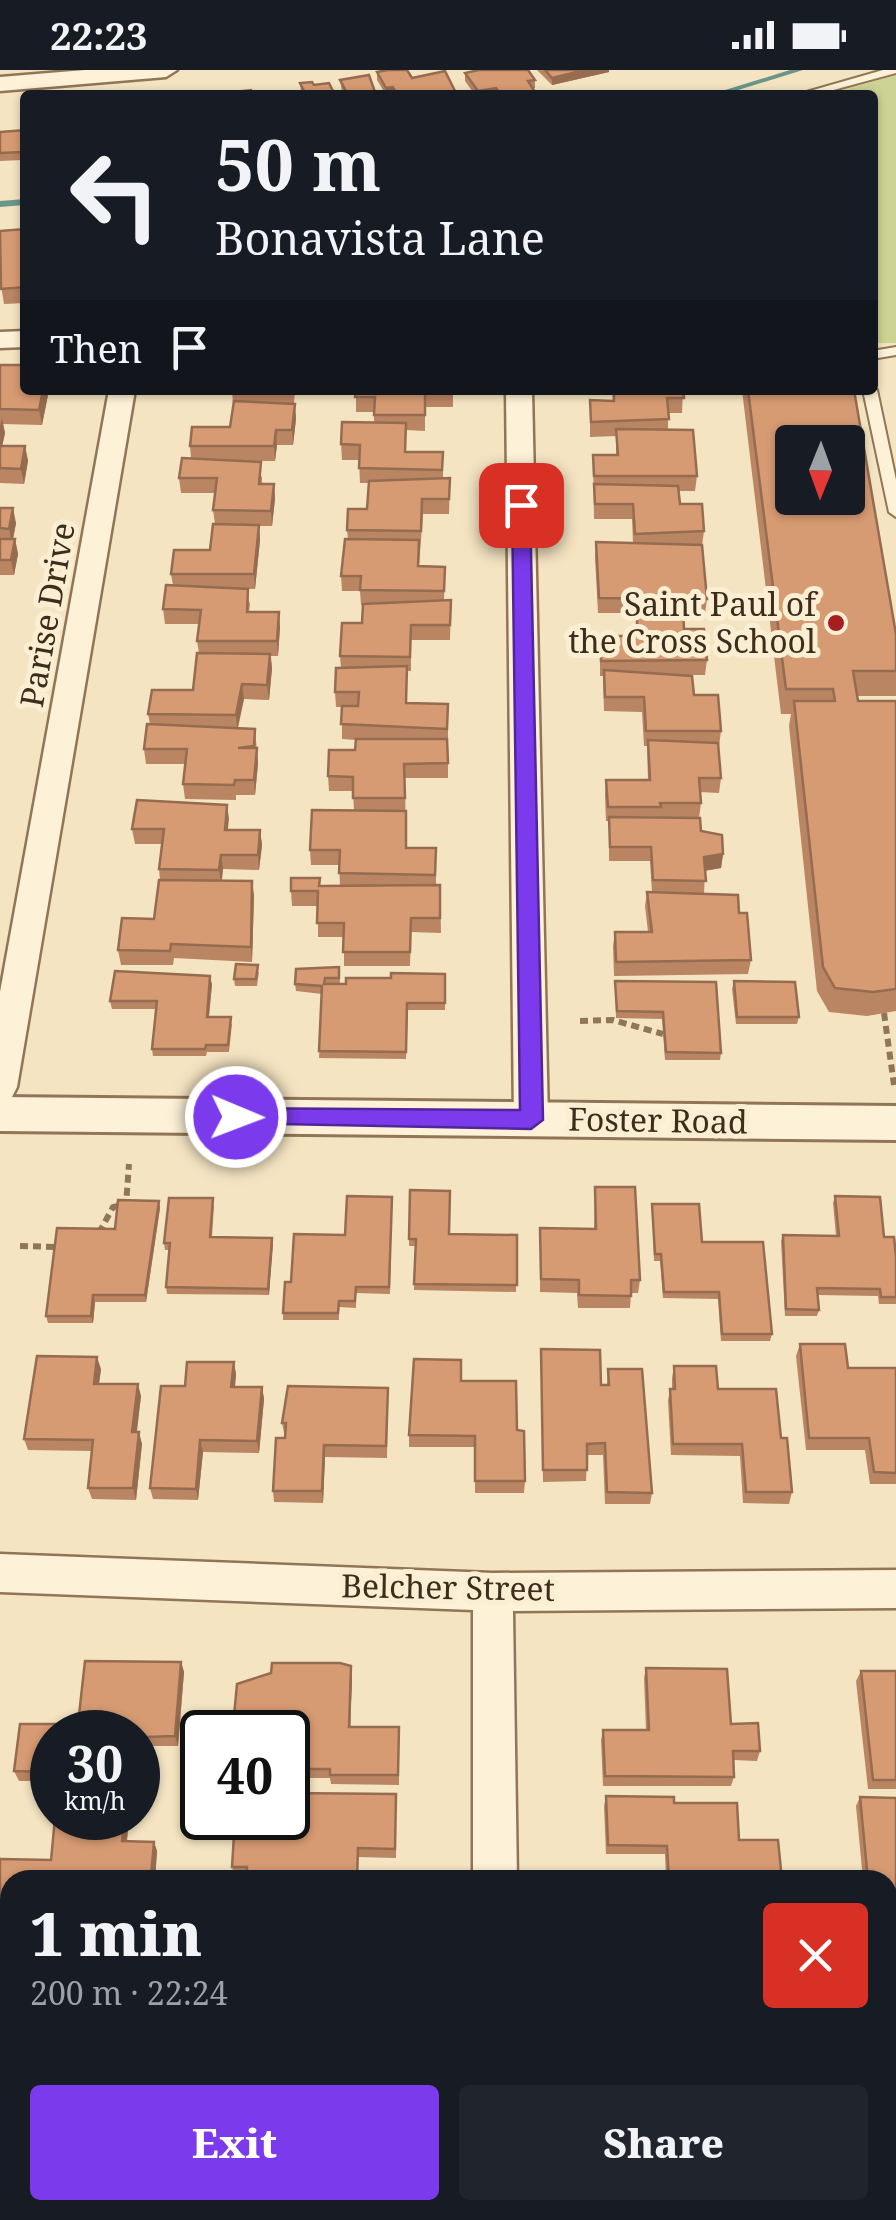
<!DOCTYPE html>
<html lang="en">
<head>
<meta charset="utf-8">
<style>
	body { margin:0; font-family:"Noto Serif",serif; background:#20242c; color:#f1f3f6; height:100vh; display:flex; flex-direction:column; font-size:38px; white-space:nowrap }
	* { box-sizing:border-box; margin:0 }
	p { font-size:32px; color:#9ea1a6 }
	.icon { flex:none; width:55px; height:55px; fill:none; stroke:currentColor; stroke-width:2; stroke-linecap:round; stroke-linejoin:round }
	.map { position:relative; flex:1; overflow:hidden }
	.details { position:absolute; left:0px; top:1800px; width:898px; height:350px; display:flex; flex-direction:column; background:#171b24; border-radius:30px 30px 0 0; box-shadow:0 2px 8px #0004 }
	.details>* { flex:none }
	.hud { position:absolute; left:20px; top:20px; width:858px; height:305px; border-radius:10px; box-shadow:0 2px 8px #0004; background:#171b24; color:#f1f3f6; overflow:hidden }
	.needle { width:65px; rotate:181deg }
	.tools { position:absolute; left:775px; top:355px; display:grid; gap:20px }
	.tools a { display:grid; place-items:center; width:90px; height:90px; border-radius:10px; background:#171b24; box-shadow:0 2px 8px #0004; font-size:50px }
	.speed { position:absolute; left:30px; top:1640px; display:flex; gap:20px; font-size:50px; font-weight:700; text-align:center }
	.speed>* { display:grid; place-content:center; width:130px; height:130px; border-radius:50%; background:#171b24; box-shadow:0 2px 8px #0004; line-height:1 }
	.speed small { font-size:25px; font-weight:400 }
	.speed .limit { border:5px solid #111; border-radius:15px; background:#fff; color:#111 }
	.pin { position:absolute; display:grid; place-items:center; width:85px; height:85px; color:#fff; margin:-42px; border-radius:20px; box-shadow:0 5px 15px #0006 }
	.me { position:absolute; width:110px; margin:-55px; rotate:91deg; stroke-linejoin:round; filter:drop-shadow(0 0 8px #0008) }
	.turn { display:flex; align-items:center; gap:35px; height:210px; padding:0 30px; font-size:45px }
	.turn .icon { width:130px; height:130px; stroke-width:2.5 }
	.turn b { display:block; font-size:70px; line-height:85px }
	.then { display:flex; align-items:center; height:95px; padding:0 30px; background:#0003; gap:20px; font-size:38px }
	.round { display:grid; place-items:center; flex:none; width:105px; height:105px; border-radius:10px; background:#20242c }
	.summary { display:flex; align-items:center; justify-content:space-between; height:170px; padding:0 30px }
	h1 { font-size:60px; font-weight:800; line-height:75px }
	.primary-button { display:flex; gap:20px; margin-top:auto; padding:20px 30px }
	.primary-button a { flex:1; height:115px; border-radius:10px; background:#7c3aed; color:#fff; font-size:40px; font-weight:800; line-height:115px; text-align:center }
	.primary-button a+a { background:#20242c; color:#f1f3f6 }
	.status { display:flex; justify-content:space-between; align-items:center; height:70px; padding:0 50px; background:#171b24; direction:ltr }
	.status svg { height:28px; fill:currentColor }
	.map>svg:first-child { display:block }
	.green { fill:#cdd394 }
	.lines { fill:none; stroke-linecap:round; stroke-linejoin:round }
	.stream { fill:#6a968a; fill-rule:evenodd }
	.service-casing { stroke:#907556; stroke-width:4 }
	.minor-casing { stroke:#907556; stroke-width:5 }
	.tertiary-casing { stroke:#907556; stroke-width:6 }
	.path { stroke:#907556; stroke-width:6; stroke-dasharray:8 5; stroke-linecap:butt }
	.service { fill:#fdf1d7; fill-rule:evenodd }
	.minor { fill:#fdf1d7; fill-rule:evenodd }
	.tertiary { fill:#fdf1d7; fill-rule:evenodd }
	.wall { fill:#b98563; fill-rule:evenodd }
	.shaded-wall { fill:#966c50 }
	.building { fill:#d79b73; stroke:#966c50; stroke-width:2.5; fill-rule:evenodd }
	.route { fill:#7c3aed; stroke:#51269a; stroke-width:2.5 }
	.poi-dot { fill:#a71e21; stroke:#faeed3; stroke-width:4 }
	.labels { text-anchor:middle; stroke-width:10; stroke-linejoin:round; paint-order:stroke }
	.poi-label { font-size:32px; fill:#3e2c1c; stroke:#faeed3; text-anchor:end }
	.street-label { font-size:32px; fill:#3e2c1c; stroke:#faeed3 }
</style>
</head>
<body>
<div class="status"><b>22:23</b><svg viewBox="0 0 49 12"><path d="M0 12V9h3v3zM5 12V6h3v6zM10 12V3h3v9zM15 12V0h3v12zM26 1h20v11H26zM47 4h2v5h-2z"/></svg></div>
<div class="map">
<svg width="896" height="2150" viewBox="0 0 896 2150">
	<rect width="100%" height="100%" fill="#f4e4c2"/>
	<!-- green -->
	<polygon class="green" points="896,5 896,273 873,273 872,25 826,25"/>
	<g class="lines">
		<!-- stream -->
		<g class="stream">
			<polygon points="790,0 803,0 722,25 709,25"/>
			<polygon points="25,129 25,135 0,137 0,131"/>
		</g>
		<defs>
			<g id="service">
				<polygon points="883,0 896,0 896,3 815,25 796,25"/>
				<polygon points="896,277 896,285 872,289 872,281"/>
				<polygon points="872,317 877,320 896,410 896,447 889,442 863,320 872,320"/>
			</g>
			<g id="minor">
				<polygon points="85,0 177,0 166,7 0,21 0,7"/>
				<polygon points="25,261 25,277 0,278 0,262"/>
				<polygon points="109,320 135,320 17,1017 12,1027 0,1031 0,922"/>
				<polygon points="506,320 532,320 548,1050 543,1060 531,1064 519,1060 514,1050"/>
				<polygon points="0,1484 493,1503 896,1500 896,1538 513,1541 517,1810 473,1810 473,1540 0,1522"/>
				<rect x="474" y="2140" width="48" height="10"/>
			</g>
			<polygon id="tertiary" points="0,1027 896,1036 896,1070 0,1061"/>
		</defs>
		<!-- service casing -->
		<use href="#service" class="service-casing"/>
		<!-- minor casing -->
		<use href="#minor" class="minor-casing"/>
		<!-- tertiary casing -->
		<use href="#tertiary" class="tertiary-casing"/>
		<!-- path -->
		<g class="path">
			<polyline points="884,943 894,1015"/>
			<polyline points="580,951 613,950 663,964"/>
			<polyline points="99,1163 113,1137 126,1135 129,1094"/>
			<polyline points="20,1176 58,1177"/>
		</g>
		<!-- service -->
		<use href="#service" class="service"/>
		<!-- minor -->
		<use href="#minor" class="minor"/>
		<!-- tertiary -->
		<use href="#tertiary" class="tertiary"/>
	</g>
	<!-- wall -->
	<g class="wall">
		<polygon points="537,0 609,0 609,2 552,15"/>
		<polygon points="377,2 412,8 457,25 386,25 377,10"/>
		<polygon points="465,3 535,10 535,18 533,18 535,25 475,25 465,11"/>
		<polygon points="340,10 376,25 302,25 301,21 300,13 314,15 334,23 342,22"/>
		<polygon points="25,60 25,98 23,98 22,90 0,91 0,62"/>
		<polygon points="25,159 25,233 4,234 1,215"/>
		<polygon points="0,295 25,320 49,320 42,355 3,354 5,363 2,376 25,376 28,391 24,414 0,413"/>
		<polygon points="232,320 295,320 294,334 296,349 293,375 277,375 275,391 248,391 262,407 262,414 274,414 275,429 272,456 259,456 260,470 255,519 245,519 250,534 249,542 280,557 278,586 271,586 272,598 269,630 244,629 238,658 255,659 258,693 255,725 236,725 236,730 185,729 183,714 185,694 146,694 144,679 150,654 148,644 193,620 199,583 197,571 199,554 165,554 163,539 173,515 171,504 210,480 215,454 213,440 215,423 181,423 179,408 191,388 190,376 230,357 233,335"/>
		<polygon points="356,320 453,320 453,337 425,337 425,361 406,360 406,382 443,382 443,408 450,408 449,444 423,444 419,496 445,497 444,531 451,530 450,570 411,570 411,601 407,601 407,633 448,634 448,708 405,708 406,778 436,778 436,815 440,815 441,863 411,862 410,896 344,896 344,867 318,867 318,836 292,836 291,821 320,816 340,816 339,795 311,795 310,780 354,741 353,721 329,721 328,706 355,680 356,670 342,669 342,637 336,637 335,622 341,598 340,586 362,553 363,535 361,535 360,521 342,521 341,506 348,469 347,460 367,439 369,413 360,413 359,390 342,390 341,374 374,353 374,342 356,342"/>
		<polygon points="612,320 683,320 682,343 668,343 668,360 697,406 695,421 678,421 680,434 704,461 702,476 707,529 705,543 683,543 684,559 707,590 705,605 679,605 721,661 719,676 718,676 721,708 719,723 700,722 701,733 699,748 701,761 723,784 721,798 705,801 704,824 739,843 751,890 748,904 614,906 613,876 615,862 648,862 645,836 647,822 652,822 650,791 609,791 609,751 606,751 605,725 606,710 648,710 647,676 644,676 642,642 604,641 603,606 600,606 600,566 636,566 636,543 598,543 595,487 596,472 633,473 632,449 594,449 593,385 616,385 616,366 590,367 590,330 613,331"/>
		<path d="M742,320h112l42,244v62h-39l1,5h38v310l-29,5 -38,-4 -12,-21 -28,-265 2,-12h-10zM792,372h56v56h-56z"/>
		<polygon points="0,438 16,453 13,469 15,469 18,484 14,505 0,505"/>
		<polygon points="227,735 228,760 260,760 262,775 259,800 223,799 222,811 254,825 252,892 174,888 173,895 121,895 118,880 154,849 160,810 159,799 162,774 135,774 132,759"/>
		<polygon points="339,897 340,914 445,904 445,940 408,940 406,989 319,988 322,924 296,921 295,914"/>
		<polygon points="259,902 257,916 235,916 234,909"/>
		<polygon points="615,911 716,912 721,983 720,990 665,990 662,949 616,948"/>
		<polygon points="734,911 799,947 797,954 736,954 732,919"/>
		<polygon points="212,914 209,947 232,954 229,982 207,982 206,986 153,986 152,979 156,939 112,939 110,931"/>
		<polygon points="595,1117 640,1210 638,1223 631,1223 630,1238 578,1238 577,1223 540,1222 540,1158 594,1159"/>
		<polygon points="410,1120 449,1164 517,1165 516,1222 414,1220 415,1176 409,1176"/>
		<polygon points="835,1126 884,1167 896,1186 896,1234 879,1234 878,1226 818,1225 819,1240 817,1246 785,1246 781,1171 783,1165 836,1166 833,1133"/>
		<polygon points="392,1127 390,1224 356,1223 356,1238 339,1237 339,1250 283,1250 283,1243 291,1212"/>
		<polygon points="652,1134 702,1172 772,1264 770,1271 721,1271 718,1229 663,1228 660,1191 654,1191"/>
		<polygon points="214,1135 212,1167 272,1168 269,1225 167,1224 166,1217 169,1180 165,1180 164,1173"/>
		<polygon points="160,1138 146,1232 95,1232 93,1253 48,1253 46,1246 115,1159"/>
		<polygon points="800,1274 848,1298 896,1298 896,1414 870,1414 865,1380 806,1380 796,1286"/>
		<polygon points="541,1279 601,1315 607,1315 608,1299 652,1423 650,1434 605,1434 603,1385 587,1385 586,1411 543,1412"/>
		<polygon points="234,1292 236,1305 234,1317 262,1317 264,1329 259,1383 203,1382 198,1430 153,1429 150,1418 185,1316"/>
		<polygon points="674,1296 718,1319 781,1368 792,1422 789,1434 743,1433 740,1386 671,1385 668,1331 670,1319 672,1319 672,1308"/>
		<polygon points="101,1299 99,1314 141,1326 137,1362 142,1374 136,1430 92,1429 88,1418 92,1381 28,1380 24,1369"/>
		<polygon points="461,1311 517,1360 525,1411 524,1423 475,1423 475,1377 409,1377 409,1365"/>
		<polygon points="388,1318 387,1388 325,1387 323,1433 274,1432 273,1421 285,1368 282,1353"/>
		<polygon points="85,1591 181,1592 184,1602 178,1676 150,1676 147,1707 138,1707 138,1662 52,1662 52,1711 19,1711 14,1701 20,1654 78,1654"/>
		<polygon points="646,1598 731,1654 760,1681 757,1691 733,1690 734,1707 731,1716 603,1716 601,1670 603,1660 646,1660 644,1608"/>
		<polygon points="861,1601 896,1601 896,1719 868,1719 856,1611"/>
		<polygon points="352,1607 350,1657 399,1657 399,1715 331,1714 330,1708 288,1708 288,1662 259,1662 237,1656 234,1646"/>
		<polygon points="606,1726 674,1733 739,1770 782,1810 666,1810 665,1784 606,1784 604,1736"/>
		<polygon points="860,1727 896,1728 896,1852 888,1852 888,1810 863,1810 856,1736"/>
		<polygon points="396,1733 396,1788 358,1787 358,1810 246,1810 246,1806 234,1805 232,1797 288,1748"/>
		<polygon points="129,1748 127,1771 154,1772 157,1781 155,1810 10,1810 10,1849 0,1849 0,1789 51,1790"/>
		<rect x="0" y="1854" width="10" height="67"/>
		<polygon points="888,1872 896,1872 896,2011 888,2010"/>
		<polygon points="896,2059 896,2150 880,2150 879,2140 888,2140"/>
	</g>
	<!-- shaded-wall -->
	<g class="shaded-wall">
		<polygon points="585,0 609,0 609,2 552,15 552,8"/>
		<polygon points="393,17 393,25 386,25 386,18"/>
		<polygon points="496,18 496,25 478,25 478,21"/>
		<polygon points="43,320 49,320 42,355 39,340"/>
		<polygon points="295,334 296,349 293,375 292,360"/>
		<polygon points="2,348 5,363 0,386 0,356"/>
		<polygon points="276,360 277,375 275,391 274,376"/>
		<polygon points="25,376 28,391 24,414 21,399"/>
		<polygon points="274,414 275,429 272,456 271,441"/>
		<polygon points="13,438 16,453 12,474 9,459"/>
		<polygon points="259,455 260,470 255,519 254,504"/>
		<polygon points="15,469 18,484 14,505 11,490"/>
		<polygon points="279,542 280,557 278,586 277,571"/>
		<polygon points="270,584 272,598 269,630 267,615"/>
		<polygon points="242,614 244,629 237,660 236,645"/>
		<polygon points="257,678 258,693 255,725 254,710"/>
		<polygon points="227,735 229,749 226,774 225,760"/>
		<polygon points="260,760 262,775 259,800 258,785"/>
		<polygon points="723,784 721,798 702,801 704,787"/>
		<polygon points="221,785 223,799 221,814 219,800"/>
		<polygon points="252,811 254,825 252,892 251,877"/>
		<polygon points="210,906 212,914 208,954 207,947"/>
		<polygon points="159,1131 160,1138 146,1232 145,1225"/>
		<polygon points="272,1168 273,1175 269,1225 268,1219"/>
		<polygon points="93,1225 95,1232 93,1253 91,1246"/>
		<polygon points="97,1287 101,1299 97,1327 94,1314"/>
		<polygon points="234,1292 236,1305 234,1329 231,1317"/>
		<polygon points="138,1314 141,1326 135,1373 132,1362"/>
		<polygon points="262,1317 264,1329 259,1383 257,1371"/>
		<polygon points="139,1362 142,1374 136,1430 133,1418"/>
		<polygon points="200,1370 203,1382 198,1430 196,1419"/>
		<polygon points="324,1375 325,1387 323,1433 322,1421"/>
		<polygon points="181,1592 184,1602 178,1676 175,1666"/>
		<polygon points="351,1596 352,1607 350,1667 349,1657"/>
		<polygon points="146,1667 150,1676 147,1707 144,1698"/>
		<polygon points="125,1748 129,1748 126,1780 122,1771"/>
		<polygon points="154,1772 157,1781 155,1810 153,1810 151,1806"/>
		<polygon points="92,2140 96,2140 95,2150 91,2150"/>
	</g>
	<!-- building -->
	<g class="building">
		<polygon points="388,0 407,0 412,8 445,1 457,25 397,25 393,17 386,18 377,2"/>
		<polygon points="479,0 528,0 535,10 528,11 535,22 520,25 494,25 501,24 496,18 478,21 465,3"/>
		<polygon points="545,0 585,0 552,8"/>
		<polygon points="369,5 376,25 306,25 300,13 312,12 314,15 329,13 334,23 346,21 340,10"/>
		<polygon points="251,20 252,25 226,25 225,23"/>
		<polygon points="25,60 25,90 22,90 22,82 0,83 0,62"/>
		<polygon points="25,159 25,217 1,219 0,161"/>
		<polygon points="0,295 25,295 25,320 43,320 39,340 0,339"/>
		<polygon points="356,320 453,320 453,322 425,322 425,345 374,345 375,327 355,327"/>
		<polygon points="614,320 683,320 684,328 667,328 669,349 591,352 590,330 614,331"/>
		<path d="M748,320h106l42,244v37h-43l5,30h38v288l-23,3 -38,-4 -12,-21 -29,-266h41l-2,-12h-47zM792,372h56v46h3l1,11h-60l-2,-12h2z"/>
		<polygon points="234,331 295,334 292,360 276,360 274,376 190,376 192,357 230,357"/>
		<polygon points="342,352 406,353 405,382 443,382 442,400 359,398 360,375 341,374"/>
		<polygon points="616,359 693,360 697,406 594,406 593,385 618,385"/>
		<polygon points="0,376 25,376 21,399 0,398"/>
		<polygon points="182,388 261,392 259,414 274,414 271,441 213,440 217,408 179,408"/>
		<polygon points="450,408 449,429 422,429 421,461 347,460 348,439 367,439 369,411"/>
		<polygon points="594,414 678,416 680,434 702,434 704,461 635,464 633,434 595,434"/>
		<polygon points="0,438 13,438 9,459 0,458"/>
		<polygon points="213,454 259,455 254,504 171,504 174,480 210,480"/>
		<polygon points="0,469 15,469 11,490 0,490"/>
		<polygon points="345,469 419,470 418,496 445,497 444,521 360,520 361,506 341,506"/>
		<polygon points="596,472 702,475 707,529 599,528"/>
		<polygon points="166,515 248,519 247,542 279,542 277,571 197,571 201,540 163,539"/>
		<polygon points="451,530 450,555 411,555 410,587 340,586 342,553 362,553 363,534"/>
		<polygon points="636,537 683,538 684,559 704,559 707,590 601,591 600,566 638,566"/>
		<polygon points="197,583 270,584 267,615 242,614 236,645 148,644 152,620 193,620"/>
		<polygon points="407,596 406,633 448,634 447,659 341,654 342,636 358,636 359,622 335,622 336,598"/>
		<polygon points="604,600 692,606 694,625 718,625 721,661 646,661 644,627 605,627"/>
		<polygon points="147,654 255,659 254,676 238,678 257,678 254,710 235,710 234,715 183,714 187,679 144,679"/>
		<polygon points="356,669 447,669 448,693 404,694 405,728 353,728 353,707 328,706 329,680 355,680"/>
		<polygon points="648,670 718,673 721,708 699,708 701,733 660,733 661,737 608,737 606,710 650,710"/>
		<polygon points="137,730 227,735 225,760 260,760 258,785 221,785 219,800 159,799 164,759 132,759"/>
		<polygon points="312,740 406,741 406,778 436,778 435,805 339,803 340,780 310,780"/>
		<polygon points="609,747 700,748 701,761 722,765 723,784 704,787 706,811 653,810 651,777 610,777"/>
		<polygon points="291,808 320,808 319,816 440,815 440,848 411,848 410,882 343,882 344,853 317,853 318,821 291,821"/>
		<polygon points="159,810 252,811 251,877 171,874 170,881 118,880 122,848 154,849"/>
		<polygon points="647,822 738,825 739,843 747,843 751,890 616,892 615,862 652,862"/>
		<polygon points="236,894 258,895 256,909 234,909"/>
		<polygon points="339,897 339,908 325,908 324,914 346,914 346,908 391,908 391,903 445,904 445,933 407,933 406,982 319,981 322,916 295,914 296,899"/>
		<polygon points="115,901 210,906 207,947 231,947 228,975 206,975 205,979 152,979 157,931 110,931"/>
		<polygon points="615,911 716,912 721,983 666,982 663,942 617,941"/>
		<polygon points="734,911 795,912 799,947 737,947"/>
		<polygon points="595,1117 635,1117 640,1210 631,1210 631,1226 579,1225 579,1210 541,1209 540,1158 596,1159"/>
		<polygon points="410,1120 450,1121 449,1164 517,1165 517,1215 414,1214 416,1169 409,1169"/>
		<polygon points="347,1126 392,1127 389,1217 356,1217 355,1231 339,1231 338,1243 283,1243 285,1212 291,1212 294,1164 345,1165"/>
		<polygon points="835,1126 880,1127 884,1167 894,1167 896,1186 896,1227 881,1227 880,1219 817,1218 819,1240 786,1239 783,1165 839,1166"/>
		<polygon points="169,1128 213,1128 210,1167 272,1168 268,1219 166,1217 170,1173 164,1173"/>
		<polygon points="118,1130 159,1131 145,1225 93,1225 91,1246 46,1246 57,1158 115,1159"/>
		<polygon points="652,1134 699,1134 702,1172 763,1172 772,1264 722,1264 719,1222 664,1222 661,1184 655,1184"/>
		<polygon points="800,1274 845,1274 848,1298 896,1298 896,1403 874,1402 869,1368 809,1368"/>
		<polygon points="541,1279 600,1280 601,1315 609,1315 608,1299 642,1299 652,1423 607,1422 605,1373 587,1374 587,1400 543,1400"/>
		<polygon points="37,1286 97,1287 94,1314 138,1314 132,1362 139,1362 133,1418 88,1418 93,1370 24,1369"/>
		<polygon points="414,1289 461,1290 461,1311 516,1311 517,1360 524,1361 525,1411 475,1411 475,1366 409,1365"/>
		<polygon points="187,1292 234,1292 231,1317 262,1317 257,1371 200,1370 196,1419 150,1418 161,1316 185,1316"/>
		<polygon points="674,1296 716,1296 718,1319 776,1319 781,1368 787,1368 792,1422 746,1422 742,1374 673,1374 670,1319 675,1319"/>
		<polygon points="288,1316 388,1318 386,1376 324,1375 322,1421 273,1421 276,1368 285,1368 286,1353 282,1353"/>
		<polygon points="85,1591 181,1592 175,1666 146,1667 144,1698 138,1697 138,1662 52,1662 52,1702 14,1701 20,1654 78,1654"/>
		<polygon points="272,1593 340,1593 351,1596 349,1657 399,1657 398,1705 330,1705 330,1699 288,1699 288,1662 267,1662 268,1656 234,1646 237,1614 271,1603"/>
		<polygon points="646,1598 727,1599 731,1654 758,1653 760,1681 733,1681 734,1707 605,1706 603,1660 649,1660"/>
		<polygon points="861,1601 896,1601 896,1710 873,1710"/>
		<polygon points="288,1723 396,1724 395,1779 358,1778 357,1810 246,1810 247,1797 232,1797 235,1748 288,1748"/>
		<polygon points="606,1726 674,1727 674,1733 737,1733 739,1770 778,1770 782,1810 669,1810 667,1776 608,1775"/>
		<polygon points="860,1727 896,1728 896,1844 888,1844 888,1810 868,1810"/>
		<polygon points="55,1748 125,1748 122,1771 154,1772 151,1806 120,1805 120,1810 10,1810 10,1841 0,1841 0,1789 51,1790"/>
		<polygon points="0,1854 10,1854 10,1914 0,1913"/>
		<polygon points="888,1872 896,1872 896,2004 888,2004 888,1940 890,1940 888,1915"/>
		<polygon points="10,2026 10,2140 92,2140 91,2150 0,2150 0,2088 3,2088"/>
		<polygon points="888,2058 896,2059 896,2147 885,2147 885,2140 888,2140"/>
		<rect x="242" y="2140" width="144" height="10"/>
		<polygon points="623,2140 762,2140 763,2150 623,2150"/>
	</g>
	<!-- route -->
	<polygon class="route" points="521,429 530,435 543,1050 531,1059 228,1053 224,1047 228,1040 236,1038 520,1040 512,435"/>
	<!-- markers -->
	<circle class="poi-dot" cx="836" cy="553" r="10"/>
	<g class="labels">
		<!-- poi labels -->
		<g class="poi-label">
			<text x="816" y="546">Saint Paul of<tspan x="816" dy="37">the Cross School</tspan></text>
		</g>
		<!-- street labels -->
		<g class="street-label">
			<text transform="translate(48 545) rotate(-80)" y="11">Parise Drive</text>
			<text transform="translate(658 1051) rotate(1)" y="11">Foster Road</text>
			<text transform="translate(448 1518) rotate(1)" y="11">Belcher Street</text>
		</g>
	</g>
</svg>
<div class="tools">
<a><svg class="needle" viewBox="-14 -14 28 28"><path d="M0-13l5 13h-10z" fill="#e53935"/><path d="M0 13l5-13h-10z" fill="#9ea1a6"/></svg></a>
</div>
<div class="speed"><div>30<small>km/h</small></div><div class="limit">40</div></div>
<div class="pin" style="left:521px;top:435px;background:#d93025"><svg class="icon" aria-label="arrive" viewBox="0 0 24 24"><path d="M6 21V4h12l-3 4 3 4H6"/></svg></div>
<svg class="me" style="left:236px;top:1047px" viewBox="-20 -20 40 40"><circle r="17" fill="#7c3aed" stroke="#fff" stroke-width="3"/><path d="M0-11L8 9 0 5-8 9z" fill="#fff"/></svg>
<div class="hud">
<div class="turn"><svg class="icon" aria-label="left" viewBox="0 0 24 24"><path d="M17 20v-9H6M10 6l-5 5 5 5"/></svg><div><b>50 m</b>Bonavista Lane</div></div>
<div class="then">Then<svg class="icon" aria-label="arrive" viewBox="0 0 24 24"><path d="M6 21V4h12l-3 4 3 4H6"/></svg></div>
</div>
<section class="details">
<div class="summary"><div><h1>1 min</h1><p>200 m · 22:24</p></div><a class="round" style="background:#d93025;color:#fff"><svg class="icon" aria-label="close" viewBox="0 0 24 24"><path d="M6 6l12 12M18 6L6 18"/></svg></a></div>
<div class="primary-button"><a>Exit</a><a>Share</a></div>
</section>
</div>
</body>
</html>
